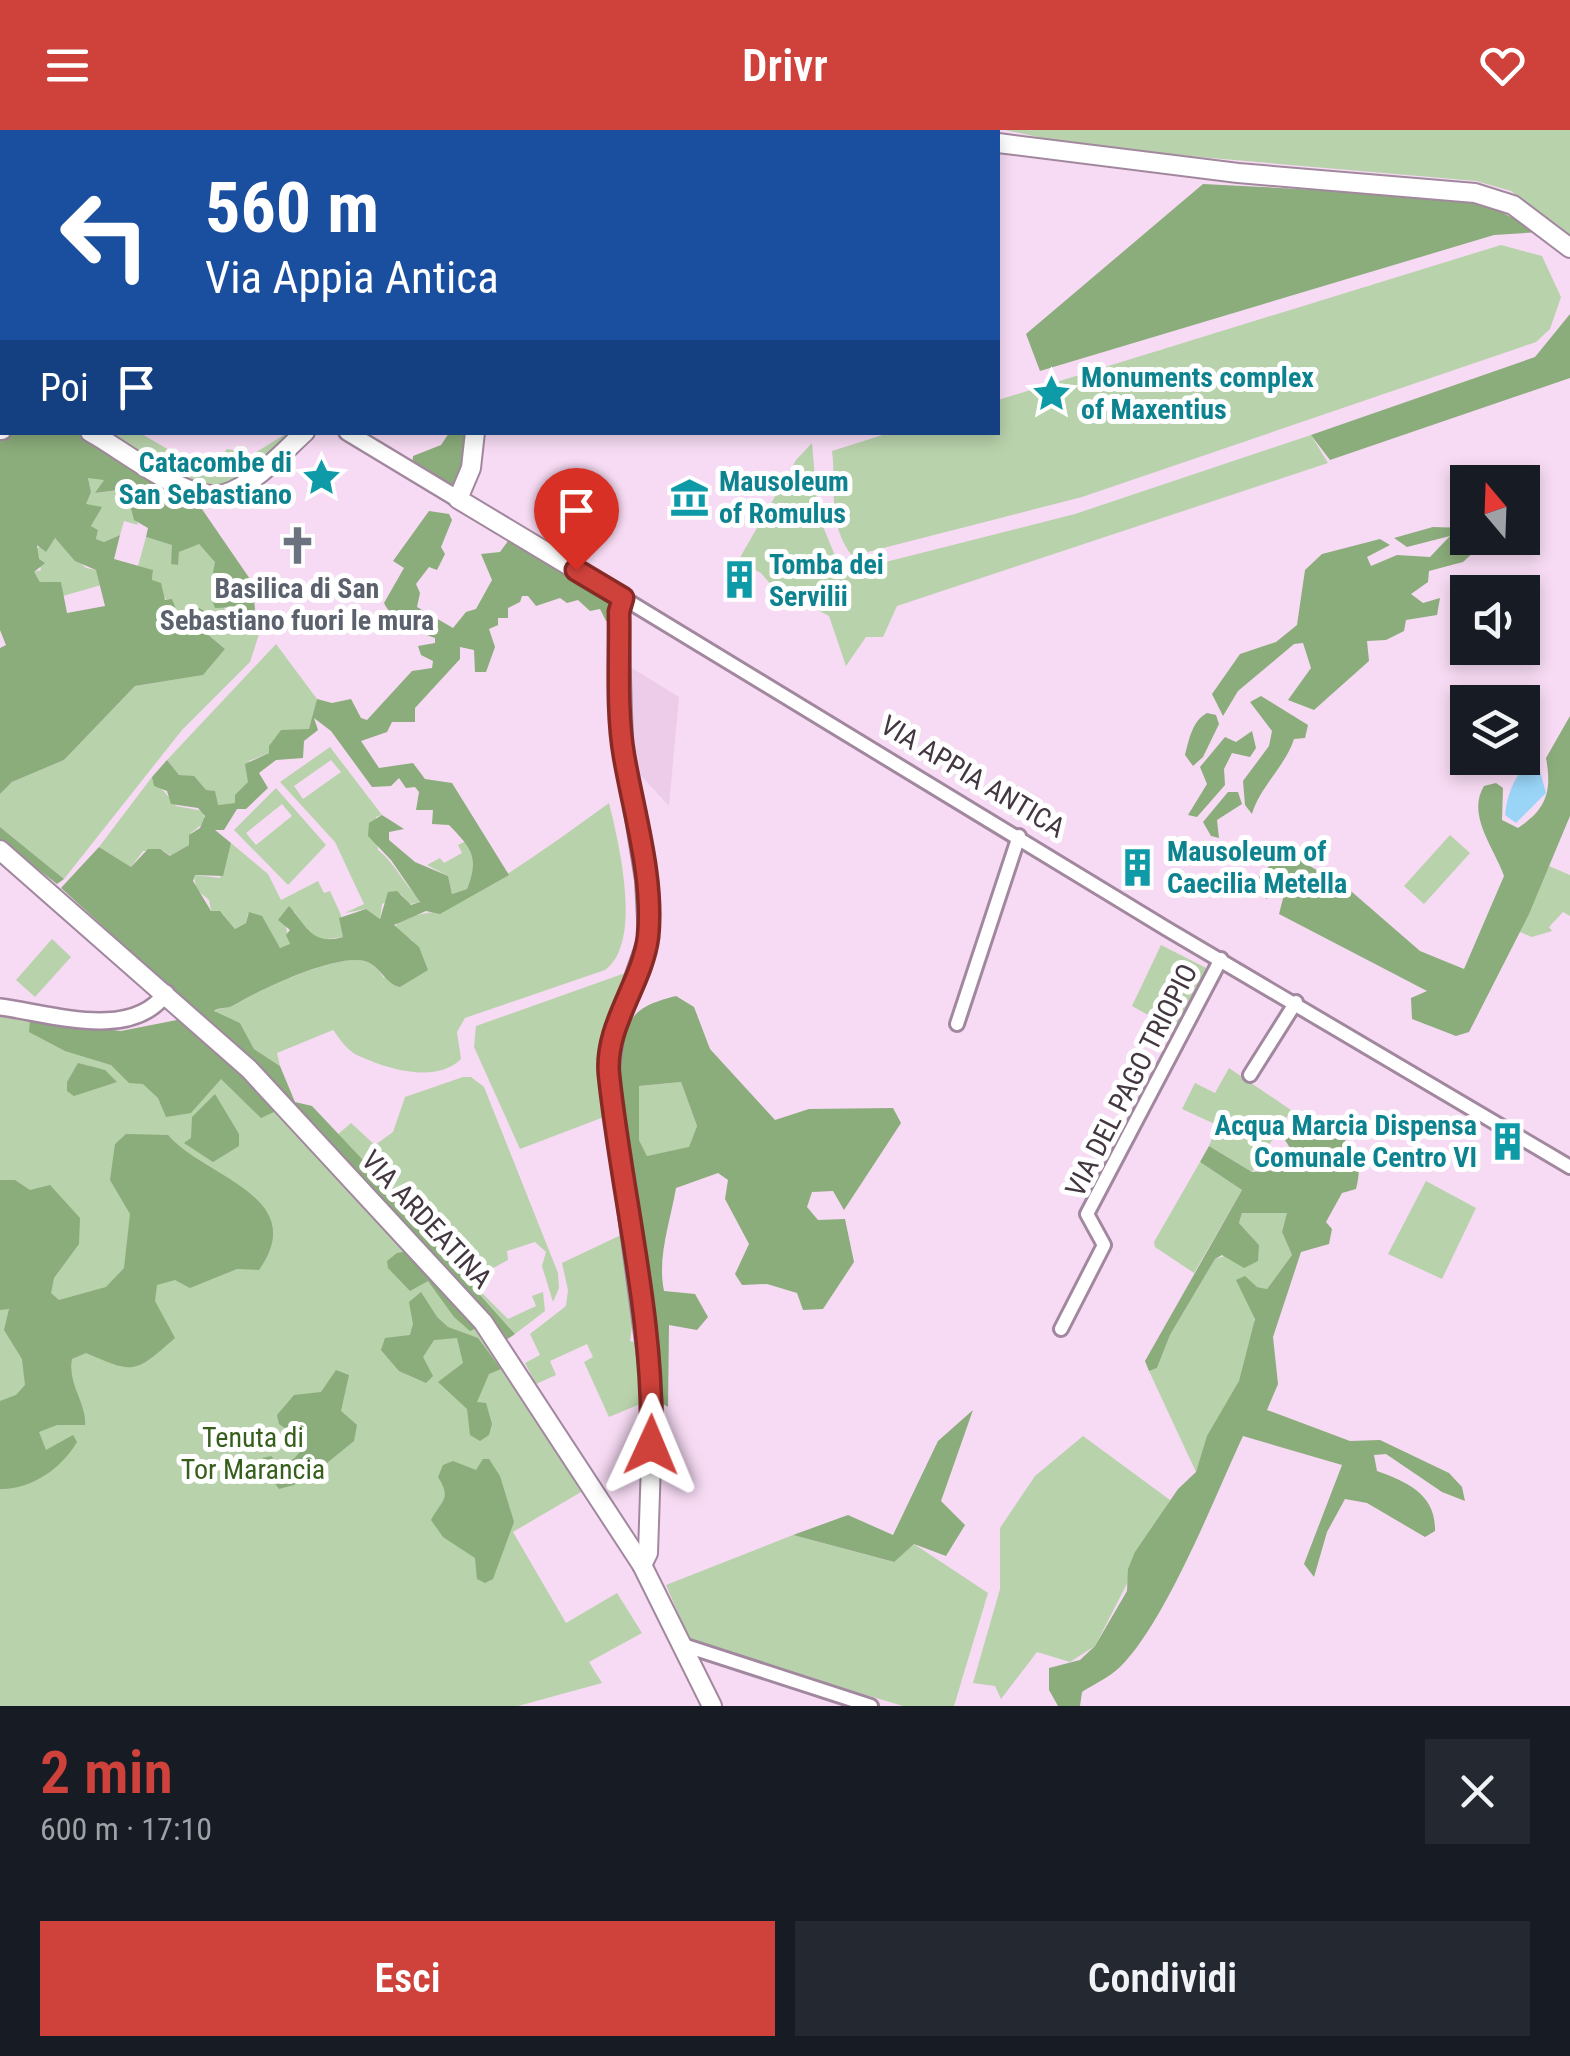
<!DOCTYPE html>
<html lang="it">
<head>
<meta charset="utf-8">
<style>
	body { margin:0; font-family:"Roboto Condensed",sans-serif; background:#242831; color:#f1f3f6; height:100vh; display:flex; flex-direction:column; font-size:38px; white-space:nowrap }
	* { box-sizing:border-box; margin:0 }
	p { font-size:32px; color:#9ea1a6 }
	.icon { flex:none; width:55px; height:55px; fill:none; stroke:currentColor; stroke-width:2; stroke-linecap:round; stroke-linejoin:round }
	.map { position:relative; height:1576px; overflow:hidden }
	.side { display:flex; flex-direction:column; background:#171b24; flex:1 }
	.side>* { flex:none }
	.guide { position:absolute; left:0px; top:0px; width:1000px; height:305px; box-shadow:0 5px 15px #0003; background:#1a4fa0; color:#fff; overflow:hidden }
	.needle { width:65px; rotate:341deg }
	.fabs { position:absolute; left:1450px; top:335px; display:grid; gap:20px }
	.fabs a { display:grid; place-items:center; width:90px; height:90px; border-radius:0px; background:#171b24; box-shadow:0 5px 15px #0003; font-size:50px }
	.pin { position:absolute; display:grid; place-items:center; width:85px; height:85px; color:#fff; margin:-102px -42px; border-radius:50% 50% 50% 0; rotate:-45deg; box-shadow:0 0 10px #0007 }
	.pin .icon { rotate:45deg }
	.me { position:absolute; width:110px; margin:-55px; rotate:1deg; stroke-linejoin:round; filter:drop-shadow(0 0 8px #0008) }
	.turn { display:flex; align-items:center; gap:35px; height:210px; padding:0 40px; font-size:45px }
	.turn .icon { width:130px; height:130px; stroke-width:2.5 }
	.turn b { display:block; font-size:70px; line-height:85px }
	.then { display:flex; align-items:center; height:95px; padding:0 40px; background:#0003; gap:20px; font-size:38px }
	.round { display:grid; place-items:center; flex:none; width:105px; height:105px; border-radius:0px; background:#242831 }
	.summary { display:flex; align-items:center; justify-content:space-between; height:170px; padding:0 40px }
	h1 { font-size:60px; font-weight:600; line-height:75px; color:#cf413b }
	.button { display:flex; gap:20px; margin-top:auto; padding:20px 40px }
	.button a { flex:1; height:115px; border-radius:0px; background:#cf413b; color:#fff; font-size:40px; font-weight:600; line-height:115px; text-align:center }
	.button a+a { background:#242831; color:#f1f3f6 }
	header { display:flex; justify-content:space-between; align-items:center; height:130px; padding:0 40px; background:#cf413b; color:#fff; font-size:45px; font-weight:600 }
	.map>svg:first-child { display:block }
	.built { fill:#edccea }
	.green { fill:#b8d2ab; fill-rule:evenodd }
	.forest { fill:#8bac7b; fill-rule:evenodd }
	.water { fill:#9ad5f8 }
	.lines { fill:none; stroke-linecap:round; stroke-linejoin:round }
	.minor-casing { stroke:#a2889f; stroke-width:18 }
	.tertiary-casing { stroke:#a2889f; stroke-width:20 }
	.secondary-casing { stroke:#a2889f; stroke-width:22 }
	.minor { stroke:#fff; stroke-width:12 }
	.tertiary { stroke:#fff; stroke-width:15 }
	.secondary { stroke:#fff; stroke-width:18 }
	.route-casing { stroke:#872a26; stroke-width:25 }
	.route { stroke:#cf413b; stroke-width:18 }
	.labels { text-anchor:middle; stroke-width:10; stroke-linejoin:round; paint-order:stroke }
	.culture-label { font-size:28px; font-weight:bold; fill:#0d838f; stroke:#fff; text-anchor:start }
	.worship-label { font-size:28px; font-weight:bold; fill:#5b616d; stroke:#fff }
	.street-label { font-size:28px; fill:#433741; stroke:#fff }
	.park-label { font-size:28px; fill:#365f1b; stroke:#fff }
</style>
</head>
<body>
<header><svg class="icon" aria-label="menu" viewBox="0 0 24 24"><path d="M4 6h16M4 12h16M4 18h16"/></svg>Drivr<svg class="icon" aria-label="heart" viewBox="0 0 24 24"><path d="M12 20l-8-8c-3-5 5-10 8-4 3-6 11-1 8 4z"/></svg></header>
<div class="map">
<svg width="1570" height="1576" viewBox="0 0 1570 1576">
	<rect width="100%" height="100%" fill="#f7dbf4"/>
	<!-- built -->
	<polygon class="built" points="627,535 679,567 669,676 632,636"/>
	<!-- green -->
	<g class="green">
		<polygon points="188,0 494,0 494,2"/>
		<polygon points="1005,0 1570,0 1570,105 1511,61 1476,51 1084,17"/>
		<path d="M1501,115l41,11 19,41 -11,32 -14,13 -454,155 -230,59c-26,-35 -15,-69 -20,-105l57,-18 109,-1v-32z"/>
		<polygon points="104,303 140,303 205,341 210,341 227,319 253,324 287,303 299,303 228,356 199,359"/>
		<polygon points="1311,305 1328,333 897,476 883,507 866,507 846,536 829,486 773,457 761,443 738,431 796,330 812,313 818,384 842,443 1075,384"/>
		<polygon points="101,346 104,350 96,363 135,358 128,367 138,395 124,391 120,405 104,412 96,409 98,400 91,396 97,385 85,374 91,362 88,348"/>
		<polygon points="146,407 173,415 171,433 177,435 179,422 198,413 216,432 222,453 218,461 225,480 238,477 249,484 255,479 260,501 250,532 182,600 64,749 0,697 0,664 12,652 64,630 135,556 202,545 225,519 206,503 195,476 176,482 152,451 153,440 138,436"/>
		<polygon points="55,408 86,438 97,440 101,455 63,466 61,452 42,454 33,442 41,440 36,419"/>
		<polygon points="276,514 317,569 310,599 275,608 269,623 249,631 248,652 237,673 218,675 194,647 179,645 167,630"/>
		<path d="M330,617l52,68 -6,2 2,33c18,14 25,34 42,49l-2,4 -9,1 -8,-10 -19,10 -2,15 -14,-10 -21,4 19,-9 -29,-62 -55,-60zM331,630l10,12 -38,27 -9,-13z"/>
		<polygon points="152,647 176,676 203,681 205,692 191,703 189,715 171,726 164,721 143,721 131,737 99,717"/>
		<path d="M276,658l50,57 -38,40 -54,-55zM282,674l10,12 -36,29 -10,-12z"/>
		<path d="M609,673c10,41 34,139 -4,167l-140,48 -8,14 4,27c-26,26 -77,9 -106,-5 -9,-5 -16,-16 -22,-24l-56,23 3,13 -26,-17 -14,-26 -26,-11c6,-6 11,-2 20,-7 23,-14 107,-54 134,-43 7,2 12,10 16,16l29,-37 -19,-13c12,-18 39,-12 57,-21 55,-29 107,-67 158,-104z"/>
		<polygon points="1450,705 1470,723 1424,774 1404,756"/>
		<path d="M466,711c15,14 7,31 1,48l-15,5 -4,-18 -21,-11 13,-7 4,5 18,-10 -4,-8z"/>
		<polygon points="231,713 268,744 281,770 318,751 324,763 330,761 341,785 343,807 320,810 308,802 294,781 286,797 290,815 280,818 258,786 248,784 246,793 235,799 222,783 211,781 209,770 196,759 194,745 220,748"/>
		<polygon points="1549,736 1570,745 1570,786 1563,782 1549,797 1552,801 1532,807 1520,802"/>
		<polygon points="52,809 71,827 35,867 16,850"/>
		<polygon points="1161,815 1210,840 1177,901 1132,876"/>
		<polygon points="628,842 600,925 604,987 520,1019 474,917 476,896"/>
		<polygon points="0,886 123,902 232,932 480,1201 581,1362 513,1402 566,1493 617,1463 642,1503 589,1532 602,1553 518,1576 0,1576"/>
		<polygon points="1229,938 1291,980 1252,1042 1209,1016 1217,995 1182,979 1195,953 1215,963"/>
		<polygon points="463,947 471,947 484,957 558,1143 559,1158 553,1172 542,1136 546,1122 535,1112 507,1121 508,1130 484,1143 483,1164 508,1189 536,1176 532,1166 543,1162 545,1181 515,1204 459,1140 459,1133 337,1005 351,993 375,1015 393,1002 405,967"/>
		<polygon points="681,952 697,996 689,1018 647,1026 639,1010 639,956"/>
		<polygon points="1200,1032 1242,1060 1194,1143 1155,1117 1154,1112"/>
		<polygon points="1426,1051 1476,1078 1442,1149 1388,1124"/>
		<path d="M1288,1082l-6,20 10,23 -25,34 -10,-2c-2,32 -4,62 -17,92 -14,33 -33,58 -44,93l-47,-101 8,-3 13,-33 45,-76 44,-14 -20,-22 3,-10z"/>
		<polygon points="623,1104 633,1189 630,1211 641,1214 645,1272 609,1287 584,1232 593,1227 587,1214 550,1231 556,1245 536,1254 525,1233 540,1225 530,1204 566,1176 568,1160 562,1133"/>
		<polygon points="1083,1306 1170,1370 1095,1516 1070,1532 1037,1522 1001,1569 995,1556 973,1553 1000,1459 1000,1398 1035,1346"/>
		<polygon points="793,1405 893,1432 914,1414 988,1463 954,1576 903,1576 691,1513 666,1455"/>
	</g>
	<!-- forest -->
	<g class="forest">
		<polygon points="1203,54 1473,68 1541,102 1494,105 1040,241 1026,204"/>
		<polygon points="1570,184 1570,248 1330,330 1311,305 1535,227"/>
		<path d="M83,303l110,63 59,86 3,27 -5,5 -9,-1 -3,-6 -23,1 -3,-8 7,-2 2,-15 -8,-10 2,-11 -16,-18 -20,8 -1,13 -7,-1 1,-19 -26,-8 2,-9 -14,-8 -6,-23 6,-9 -39,5 9,-13 -16,-2 3,14 -5,12 16,3 -11,19 7,4 -2,9 8,3 16,-7 -6,24 39,11 -1,10 9,3 4,17 7,-1 5,13 19,-6 8,5 2,22 19,16 -22,26 -68,11 -71,74 -52,22 -12,12v-146l6,-3 -6,-15v-196zM55,408l20,23 21,9 9,36 -38,7 -6,-31h-21l-6,-10 11,-9 -6,-4 -2,-14 9,7z"/>
		<path d="M449,303h20c-2,20 -2,47 -22,58l-35,-24 1,-11 28,-11z"/>
		<path d="M429,381l20,3 3,6 -11,27 4,7 -8,16 -8,-3 -13,17 4,9 -3,14 36,21 13,-16 10,-3 16,-29 -11,-26 19,-2 8,-11 108,63 -4,17h-6l-6,-12 -10,2 -12,-11 -11,3 -7,-5 -24,8 -8,-10h-6l-2,6 -12,6v10h-10v7l-9,4 6,18 -9,25h-11l-1,-22 -14,-3v12l-45,49v14h-23l-5,10 -26,9 18,27 34,-5 12,16 27,4 57,92 -69,39 -14,-3 -32,14 25,22 9,23 -28,17c-15,-3 -20,-22 -35,-26 -31,-7 -105,29 -131,44 -8,5 -14,1 -20,6l26,12 14,26 26,17 15,36 17,4 148,157 -1,8 56,63 -9,6 -308,-327 -137,-125 38,-41 32,20 17,-18h12l10,7 19,-11v-10l11,-7 5,-12 -7,-8 -27,-4 -4,-13 -13,-5 -2,-9 15,-17 12,15 15,1 12,14 9,1 3,14 17,-2v-8l13,-13 -3,-18 24,-11v-7l12,-16 28,-1 8,-30 15,4 19,-4 10,19 6,2 45,-49 20,-3 1,-7 -12,-6 -3,-9 17,-3v-5c-17,-6 -44,-19 -51,-35l20,-35 -11,-7zM314,588l17,13 41,56 19,-1 8,-8 7,10 9,-1 4,5 -3,18h17l-1,14 17,1c22,23 31,31 18,64l-15,5 -4,-18 -33,-14 -26,-22v-8l15,-3 -22,-14 -13,8 -1,13 23,24 29,42 -9,3 -14,-14 -9,1 -8,27 -14,-10 -27,9 4,19c-32,9 -36,-11 -54,-31l-11,14 12,10 -4,5 4,9 -10,4 -18,-32 -13,-4 -3,11 -11,6 -15,-18h-9l-18,-30 2,-6 28,1 8,-33 -16,-13h9l13,-21h9l22,-21 -9,-15 17,-13 27,-2 1,-17 14,-11z"/>
		<polygon points="1433,397 1467,398 1468,408 1472,408 1477,419 1463,432 1429,441 1428,452 1411,464 1423,473 1440,468 1437,485 1406,490 1404,501 1386,510 1367,511 1369,531 1314,580 1288,570 1311,538 1303,513 1294,514 1238,561 1223,586 1212,564 1240,524 1276,512 1297,495 1305,440 1322,424 1380,409 1390,415 1367,427 1371,436 1397,425 1430,427 1450,406 1407,417 1394,408"/>
		<path d="M1261,566l47,29 -3,13 -11,1c-9,28 -34,47 -42,75l-7,-9 -2,-24 26,-35 3,-15 -22,-29z"/>
		<path d="M1207,583l9,2 3,9 -16,33 -10,9 -8,-11c4,-15 7,-34 22,-42z"/>
		<path d="M1570,586v100l-41,98 -60,118 -13,4 -44,-17 -1,-21 16,-7 -148,-77 7,-27 -20,12 -7,-22 25,-27 68,42 68,59 44,18 40,-93c-9,-27 -38,-61 -20,-90l12,-3 7,5 -1,32 16,8c29,-19 34,-37 28,-70z"/>
		<polygon points="1252,601 1256,618 1250,627 1232,623 1224,639 1225,655 1197,687 1188,685 1207,654 1200,637 1225,607 1236,612"/>
		<polygon points="1228,662 1238,662 1242,674 1217,690 1219,708 1211,706 1203,692"/>
		<polygon points="0,697 64,749 57,754 0,710"/>
		<path d="M676,866l18,11 16,42 65,71 34,-11 84,-1 8,15 -57,87 -11,-19 -21,1 -5,15 11,13 27,-1 9,43 -31,47 -20,1 -6,-17 -30,-9 -25,1 -7,-11 14,-30 -24,-45 3,-19 -10,-7 -42,15c-6,35 -19,69 -12,103l31,3 13,23 -11,13 -28,-5 -1,82 -13,-8 -38,-341c12,-41 15,-51 59,-62zM681,952l16,44 -8,21 -42,9 -8,-16v-54z"/>
		<polygon points="182,889 275,975 274,982 261,988 221,949 191,983 166,987 158,968 143,954 129,953 111,935 65,921 29,902 30,890 121,901"/>
		<polygon points="78,933 105,940 117,952 74,966 67,961 67,952"/>
		<polygon points="215,964 239,1004 239,1016 213,1032 184,1013 191,1008 192,987"/>
		<path d="M1311,993l22,4c21,23 31,31 23,62l-14,4 -16,29 6,7 -3,15 -28,8 -28,85 5,47 -11,26 83,31 30,-1 69,33 13,14 3,14 -23,-9 -56,-38 -12,1 3,16c31,11 59,24 58,60l-10,6 -58,-34 -22,-4 -18,33 -13,45 -10,-13 38,-99 -99,-29c-28,60 -77,186 -123,231 -10,10 -26,17 -38,25l-2,14h-22l-9,-16v-22l31,-8 15,-14 32,-55 1,-22 7,-17 43,-63 18,-17 11,-36 32,-55 16,-62 -19,-39 9,-4 12,11 10,2 25,-34 -10,-23 5,-19h-45l-3,10 20,22 -1,16 -14,7 -22,-13 -7,4 -45,76 -13,33 -8,3 -4,-10 97,-171 -42,-28 9,-16 43,26 55,-5v-5l-12,-6 -10,-16 6,-11z"/>
		<path d="M126,1004l42,1c37,43 143,61 91,135l-22,-1 -47,19 -15,-8 -18,5 -2,16 20,37c-41,36 -40,36 -89,15l-14,6c-5,24 15,45 13,66h-28l-18,7 7,18 27,-15 4,7c-15,26 -46,48 -77,47v-88l16,-6 9,-10 -3,-26 -18,-29 5,-21 -9,1v-130h15l15,10 20,-5 30,33 -1,26 -25,34 -3,15 8,7 47,-13 18,-19 6,-54 -20,-34 5,-36z"/>
		<polygon points="410,1121 477,1198 470,1201 454,1187 428,1151 410,1161 388,1138 387,1131 397,1123"/>
		<polygon points="421,1162 437,1187 448,1197 478,1208 501,1239 489,1244 477,1272 486,1273 492,1294 489,1305 480,1311 470,1305 467,1279 438,1252 463,1233 457,1208 434,1210 423,1227 433,1246 426,1253 399,1241 381,1220 385,1208 410,1205 413,1194 409,1172"/>
		<polygon points="336,1240 349,1245 341,1281 357,1295 354,1311 317,1341 312,1337 294,1355 279,1359 263,1337 263,1328 271,1326 279,1335 288,1335 300,1322 297,1307 279,1294 277,1285 294,1265 321,1262"/>
		<polygon points="973,1280 941,1371 965,1395 946,1426 914,1414 894,1432 793,1405 848,1385 893,1405 938,1311"/>
		<path d="M483,1329h6l11,17 14,46 -21,57 -8,4 -8,-4 -2,-21 -32,-21 -12,-17c11,-20 21,-21 7,-43l5,-12 10,-4 23,9z"/>
	</g>
	<!-- water -->
	<path class="water" d="M1537,630l9,33 -30,30 -11,-8c2,-21 11,-47 32,-55z"/>
	<g class="lines">
		<defs>
			<g id="minor">
				<polyline points="623,468 1167,799 1570,1037"/>
				<polyline points="957,894 1019,706"/>
				<polyline points="1250,945 1296,872"/>
				<polyline points="1061,1199 1104,1115 1087,1084 1221,829"/>
				<polyline points="683,1515 871,1576"/>
			</g>
			<g id="tertiary">
				<polyline points="347,302 458,369"/>
				<path d="M0,877c49,6 131,35 166,-14"/>
			</g>
			<g id="secondary">
				<polyline points="893,0 914,2"/>
				<polyline points="508,2 508,0"/>
				<polyline points="998,13 1238,43 1475,63 1513,75 1570,118"/>
				<polyline points="0,91 2,92"/>
				<polyline points="0,300 2,300"/>
				<path d="M90,302c32,17 98,72 134,62 30,-9 58,-41 81,-62"/>
				<polyline points="475,302 471,338 458,369 623,468 619,481 623,614 645,750 648,808 615,902 609,944 653,1272 648,1423 642,1435"/>
				<polyline points="0,720 249,939 483,1192 642,1435 712,1576"/>
			</g>
		</defs>
		<!-- minor casing -->
		<use href="#minor" class="minor-casing"/>
		<!-- tertiary casing -->
		<use href="#tertiary" class="tertiary-casing"/>
		<!-- secondary casing -->
		<use href="#secondary" class="secondary-casing"/>
		<!-- minor -->
		<use href="#minor" class="minor"/>
		<!-- tertiary -->
		<use href="#tertiary" class="tertiary"/>
		<!-- secondary -->
		<use href="#secondary" class="secondary"/>
	</g>
	<g class="lines">
		<defs>
			<path id="route" d="M576,440l47,28 -4,14c1,47 -3,97 5,144 10,58 30,122 24,181 -6,47 -44,89 -39,138 13,123 46,245 42,370"/>
		</defs>
		<!-- route casing -->
		<use href="#route" class="route-casing"/>
		<!-- route -->
		<use href="#route" class="route"/>
	</g>
	<!-- icons -->
	<defs>
		<symbol id="sight-bare" viewBox="-9 -9 18 18"><path d="M0-6L1.8-2.2L6-1.7L2.9 1.2L3.7 5.4L0 3.3L-3.7 5.4L-2.9 1.2L-6-1.7L-1.8-2.2Z" fill="#0f9aa8" stroke="#fff" stroke-width="2.5" paint-order="stroke"/></symbol>
		<symbol id="museum-bare" viewBox="-9 -9 18 18"><path d="M0-6L6-3V-2H-6V-3ZM-5-1h2V3h-2ZM-1-1h2V3h-2ZM3-1h2V3H3ZM-6 4H6V6H-6Z" fill="#0f9aa8" stroke="#fff" stroke-width="2.5" paint-order="stroke"/></symbol>
		<symbol id="church-bare" viewBox="-9 -9 18 18"><path d="M-1.2-6h2.4v3.5h3.3v2.4h-3.3V6h-2.4V-.1h-3.3v-2.4h3.3Z" fill="#6b7280" stroke="#fff" stroke-width="2.5" paint-order="stroke"/></symbol>
		<symbol id="building-bare" viewBox="-9 -9 18 18"><path d="M-4-6H4V6H1V3H-1V6H-4ZM-2.5-4.3h1.7v1.8h-1.7ZM.8-4.3h1.7v1.8H.8ZM-2.5-1h1.7V.8h-1.7ZM.8-1h1.7V.8H.8Z" fill="#0f9aa8" stroke="#fff" stroke-width="2.5" paint-order="stroke"/></symbol>
	</defs>
	<g fill-rule="evenodd">
		<use href="#sight-bare" x="1024" y="236" width="55" height="55"/>
		<use href="#sight-bare" x="294" y="320" width="55" height="55"/>
		<use href="#museum-bare" x="662" y="340" width="55" height="55"/>
		<use href="#church-bare" x="270" y="388" width="55" height="55"/>
		<use href="#building-bare" x="712" y="422" width="55" height="55"/>
		<use href="#building-bare" x="1110" y="710" width="55" height="55"/>
		<use href="#building-bare" x="1480" y="984" width="55" height="55"/>
	</g>
	<g class="labels">
		<!-- culture labels -->
		<g class="culture-label">
			<text x="1081" y="257">Monuments complex<tspan x="1081" dy="32">of Maxentius</tspan></text>
			<text x="292" y="342" text-anchor="end">Catacombe di<tspan x="292" dy="32">San Sebastiano</tspan></text>
			<text x="719" y="361">Mausoleum<tspan x="719" dy="32">of Romulus</tspan></text>
			<text x="769" y="444">Tomba dei<tspan x="769" dy="32">Servilii</tspan></text>
			<text x="1167" y="731">Mausoleum of<tspan x="1167" dy="32">Caecilia Metella</tspan></text>
			<text x="1477" y="1005" text-anchor="end">Acqua Marcia Dispensa<tspan x="1477" dy="32">Comunale Centro VI</tspan></text>
		</g>
		<!-- worship labels -->
		<g class="worship-label">
			<text x="297" y="468">Basilica di San<tspan x="297" dy="32">Sebastiano fuori le mura</tspan></text>
		</g>
		<!-- street labels -->
		<g class="street-label">
			<text transform="translate(973 646) rotate(31)" y="10">VIA APPIA ANTICA</text>
			<text transform="translate(1131 950) rotate(-63)" y="10">VIA DEL PAGO TRIOPIO</text>
			<text transform="translate(427 1089) rotate(47)" y="10">VIA ARDEATINA</text>
		</g>
		<!-- park labels -->
		<g class="park-label">
			<text x="253" y="1317">Tenuta di<tspan x="253" dy="32">Tor Marancia</tspan></text>
		</g>
	</g>
</svg>
<div class="fabs">
<a><svg class="needle" viewBox="-14 -14 28 28"><path d="M0-13l5 13h-10z" fill="#e53935"/><path d="M0 13l5-13h-10z" fill="#9ea1a6"/></svg></a>
<a><svg class="icon" aria-label="sound" viewBox="0 0 24 24"><path d="M4 9h4l5-4v14l-5-4H4zM17 9q2 3 0 6"/></svg></a>
<a><svg class="icon" aria-label="layers" viewBox="0 0 24 24"><path d="M12 4l9 5-9 5-9-5zM3 14l9 5 9-5"/></svg></a>
</div>
<div class="pin" style="left:576px;top:440px;background:#d93025"><svg class="icon" aria-label="arrive" viewBox="0 0 24 24"><path d="M6 21V4h12l-3 4 3 4H6"/></svg></div>
<svg class="me" style="left:651px;top:1315px" viewBox="-20 -20 40 40"><path d="M0-17L14 15 0 8-14 15z" fill="#cf413b" stroke="#fff" stroke-width="4"/></svg>
<div class="guide">
<div class="turn"><svg class="icon" aria-label="left" viewBox="0 0 24 24"><path d="M17 20v-9H6M10 6l-5 5 5 5"/></svg><div><b>560 m</b>Via Appia Antica</div></div>
<div class="then">Poi<svg class="icon" aria-label="arrive" viewBox="0 0 24 24"><path d="M6 21V4h12l-3 4 3 4H6"/></svg></div>
</div>
</div>
<section class="side">
<div class="summary"><div><h1>2 min</h1><p>600 m · 17:10</p></div><a class="round"><svg class="icon" aria-label="close" viewBox="0 0 24 24"><path d="M6 6l12 12M18 6L6 18"/></svg></a></div>
<div class="button"><a>Esci</a><a>Condividi</a></div>
</section>
</body>
</html>
